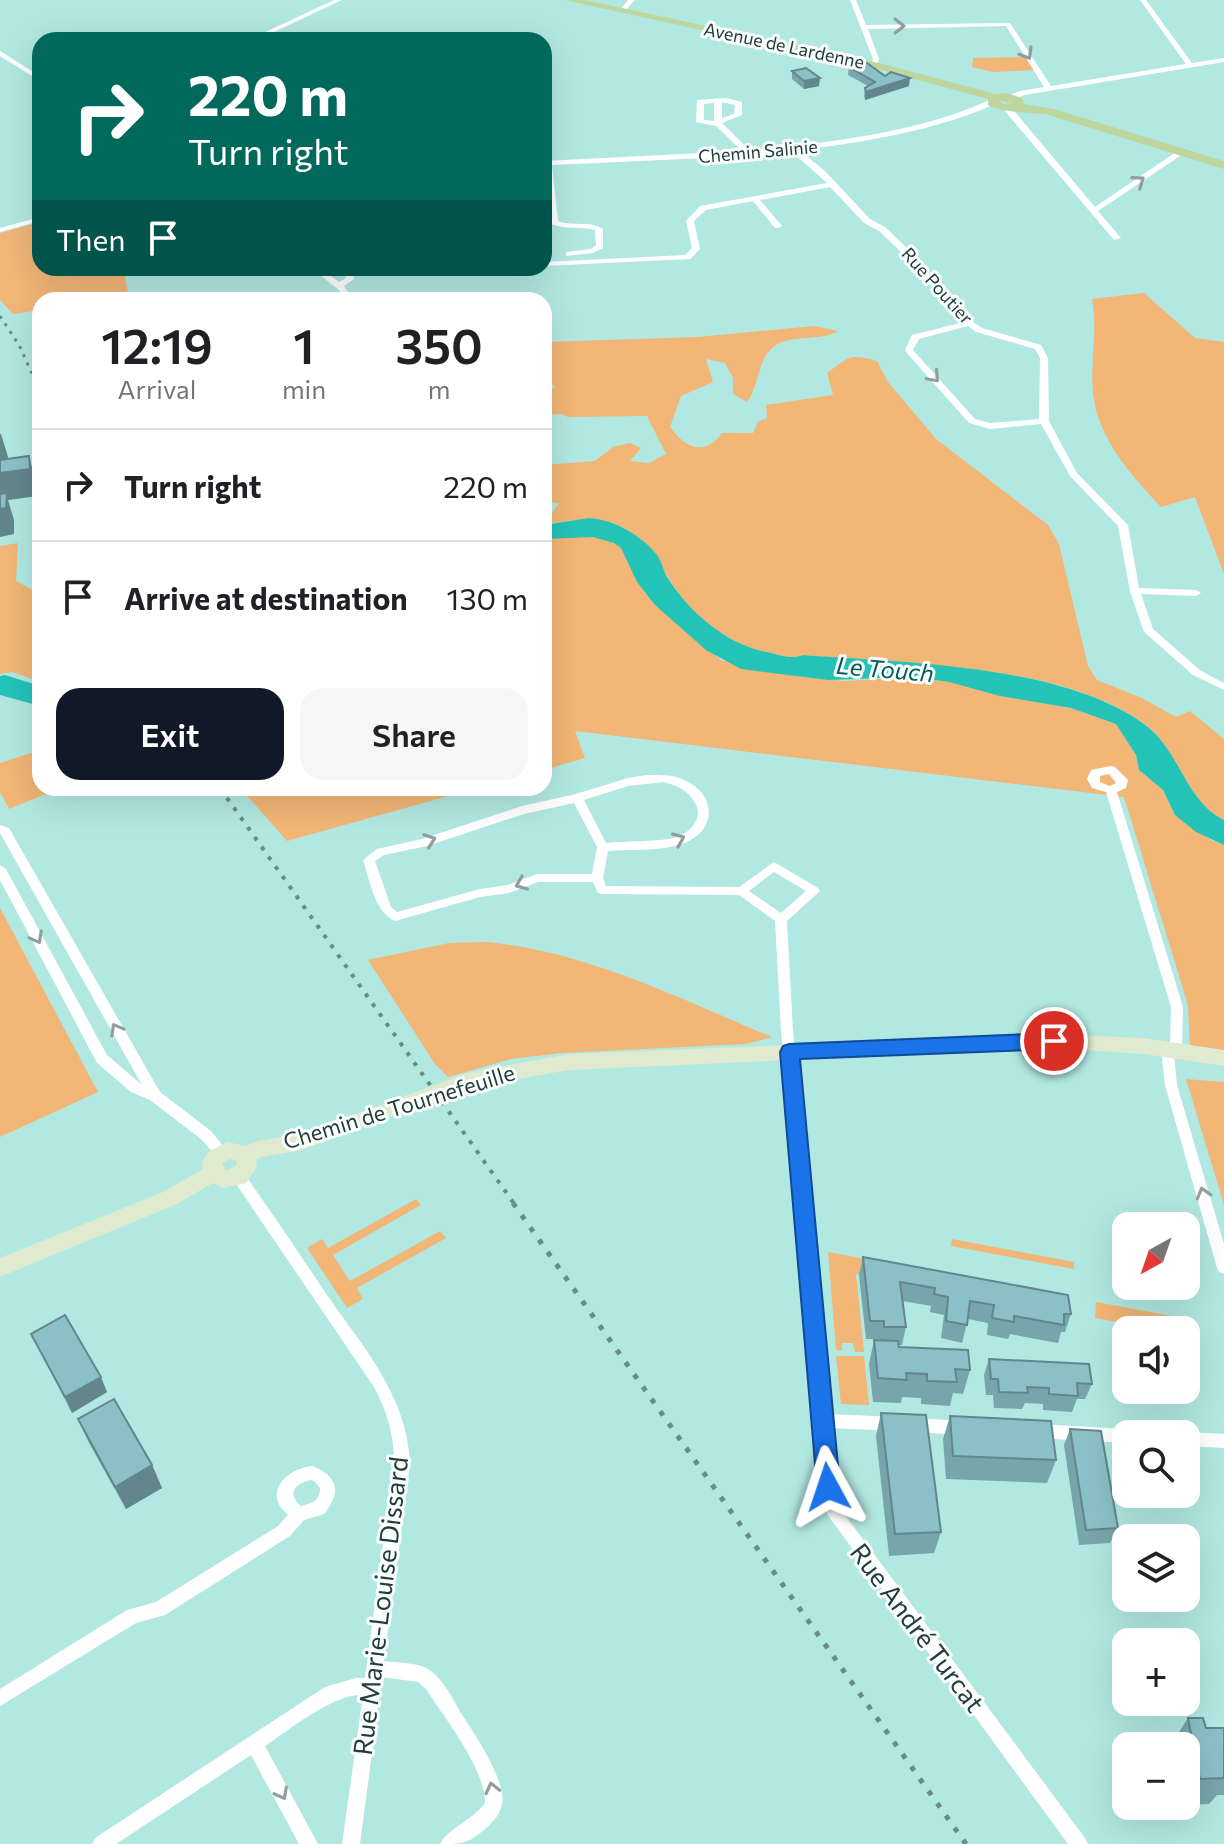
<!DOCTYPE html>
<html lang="en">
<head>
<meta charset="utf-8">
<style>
	body { margin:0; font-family:Commissioner,sans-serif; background:#f6f6f6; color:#202124; height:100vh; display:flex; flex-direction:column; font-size:30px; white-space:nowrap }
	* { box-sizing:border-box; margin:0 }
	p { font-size:26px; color:#757577 }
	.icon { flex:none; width:44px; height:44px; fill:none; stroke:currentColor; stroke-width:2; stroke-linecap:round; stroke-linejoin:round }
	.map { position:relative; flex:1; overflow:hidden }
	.sheet { position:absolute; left:32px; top:292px; width:520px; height:504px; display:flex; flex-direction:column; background:#fff; border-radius:24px; box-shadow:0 8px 32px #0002 }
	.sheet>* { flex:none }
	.banner { position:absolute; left:32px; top:32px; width:520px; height:244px; border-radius:24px; box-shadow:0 8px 32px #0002; background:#00695c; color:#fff; overflow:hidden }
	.needle { width:52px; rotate:220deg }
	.controls { position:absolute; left:1112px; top:1212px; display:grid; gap:16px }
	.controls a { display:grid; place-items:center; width:88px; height:88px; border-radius:16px; background:#fff; box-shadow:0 8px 32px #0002; font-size:40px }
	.pin { position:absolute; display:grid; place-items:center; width:68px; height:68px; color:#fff; margin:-34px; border:4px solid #fff; border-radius:50%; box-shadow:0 2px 8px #0007 }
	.me { position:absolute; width:88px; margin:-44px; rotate:355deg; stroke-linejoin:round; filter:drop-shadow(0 0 6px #0008) }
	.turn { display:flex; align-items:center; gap:28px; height:168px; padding:0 24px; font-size:36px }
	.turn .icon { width:104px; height:104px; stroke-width:2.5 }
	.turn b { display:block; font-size:56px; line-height:68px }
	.then { display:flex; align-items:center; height:76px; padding:0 24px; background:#0003; gap:16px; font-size:30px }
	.eta { display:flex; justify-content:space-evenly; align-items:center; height:136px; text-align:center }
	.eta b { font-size:48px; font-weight:600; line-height:56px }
	.button { display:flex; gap:16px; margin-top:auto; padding:16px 24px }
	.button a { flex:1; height:92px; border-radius:24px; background:#111827; color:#fff; font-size:32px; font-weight:600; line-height:92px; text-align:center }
	.button a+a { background:#f6f6f6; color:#202124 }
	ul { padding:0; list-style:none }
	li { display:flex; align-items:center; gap:24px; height:112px; padding:0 24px; border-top:2px solid #e0e0e0 }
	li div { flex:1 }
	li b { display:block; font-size:30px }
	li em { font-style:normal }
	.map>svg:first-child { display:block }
	.green { fill:#f2b676 }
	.water { fill:#24c3b8 }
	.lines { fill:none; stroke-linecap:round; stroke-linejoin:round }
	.street { fill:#fff; fill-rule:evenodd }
	.secondary { fill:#dfeace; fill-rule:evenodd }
	.primary { fill:#bed69d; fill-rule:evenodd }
	.rail-far2 { stroke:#688d89; stroke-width:3; stroke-dasharray:3 6; stroke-linecap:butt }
	.rail-far1 { stroke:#688d89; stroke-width:4; stroke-dasharray:4 8; stroke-linecap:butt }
	.rail { stroke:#688d89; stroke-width:5; stroke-dasharray:5 10; stroke-linecap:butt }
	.wall { fill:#78a5ac }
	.shaded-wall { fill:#62868c }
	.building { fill:#8cc0c8; stroke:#62868c; stroke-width:2 }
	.oneway { stroke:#929e9c }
	.route { fill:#1a73e8; stroke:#114b97; stroke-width:2 }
	.labels { text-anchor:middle; stroke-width:6; stroke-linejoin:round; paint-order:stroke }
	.far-street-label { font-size:18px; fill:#263c3a; stroke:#f9fefd }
	.street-label { font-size:22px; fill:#263c3a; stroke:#f9fefd }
	.water-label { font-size:24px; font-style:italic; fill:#055c57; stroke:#f9fefd }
	.near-street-label { font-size:26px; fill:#263c3a; stroke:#f9fefd }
</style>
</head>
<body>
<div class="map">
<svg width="1224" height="1844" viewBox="0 0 1224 1844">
	<rect width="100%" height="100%" fill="#b2e8e2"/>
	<!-- green -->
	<g class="green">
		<polygon points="1026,57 1034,70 993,72 972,67 973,58"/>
		<polygon points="40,222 40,268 123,268 129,297 40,300 40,310 13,314 0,300 0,233"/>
		<path d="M1144,293l51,45 29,4v232l-29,-77 -34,10c-30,-32 -64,-69 -68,-115 -3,-32 5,-62 -1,-93z"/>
		<path d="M814,326l24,5c-20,12 -51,1 -68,19 -13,14 -11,37 -23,52l-14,-8v-16l-8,-15 -19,-4 7,23 -32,14 -11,31c15,21 34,30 52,6h31l5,-11 9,-4 -1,-13 67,-10 -6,-22c22,-16 22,-20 50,-12l11,21 48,57 112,86 11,19 29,122 9,14 45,18 34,19 14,-6 34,28v81c-41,-20 -44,-71 -81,-97 -88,-62 -235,-56 -340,-68 -13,5 -23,0 -36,-3 -40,-7 -79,-40 -100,-76 -14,-24 -22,-39 -50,-51 -25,-10 -48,-4 -73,0v-9l5,1 10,-14 -15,-1v-37l51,-4 18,-14 17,-4 11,5 -11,13 19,2 17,-9 -19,-38 -79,1 -7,-3 -17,1v-29l12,2 -12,-12v-34l154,-5z"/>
		<polygon points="579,536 605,538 621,547 637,582 655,605 721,660 802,677 845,681 915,677 949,682 1000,695 1071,708 1116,724 1136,755 1139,770 1163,790 1175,815 1211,840 1224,845 1224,1052 1190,1046 1188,1005 1124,797 575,731 585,758 544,770 544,539"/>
		<polygon points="18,543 16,581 40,594 40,682 13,672 0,674 0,546"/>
		<polygon points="40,750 40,788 61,788 9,809 0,792 0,763"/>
		<polygon points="240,788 477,788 287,841"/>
		<polygon points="0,908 98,1092 0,1137"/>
		<path d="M487,942c101,10 193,57 285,95l-26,7 -185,9 -50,6 -63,18 -13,-13 -67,-104 81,-17z"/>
		<polygon points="1186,1079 1224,1082 1224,1205"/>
		<polygon points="416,1199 421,1205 333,1255 350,1281 440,1231 446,1238 357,1288 363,1299 347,1308 307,1248 322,1239 328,1248"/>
		<polygon points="952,1239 1074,1262 1074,1269 951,1246"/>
		<polygon points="828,1252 974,1280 973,1294 856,1274 864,1352 855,1352 853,1343 842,1343 842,1351 836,1350"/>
		<polygon points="1096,1302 1183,1318 1186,1330 1160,1330 1095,1318"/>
		<polygon points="836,1356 864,1356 869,1405 841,1404"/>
	</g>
	<!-- water -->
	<g class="water">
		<path d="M589,518c26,2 52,17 68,37 5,7 6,15 10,22 22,35 60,68 100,75 13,3 23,8 36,3 101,8 258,9 341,69 37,27 40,76 80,96v25l-28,-13 -21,-17 -12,-25 -24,-20 -3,-15 -20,-31 -45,-16 -71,-12 -51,-14 -34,-5 -87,3 -87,-11 -35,-19 -51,-45 -18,-23 -16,-34 -7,-5 -21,-6 -49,2v-14z"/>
		<polygon points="5,675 40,686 40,706 0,695 0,676"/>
	</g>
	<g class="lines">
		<!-- street -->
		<g class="street">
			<polygon points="334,0 342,0 257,40 248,40"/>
			<polygon points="628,0 635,0 624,12 620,12 620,10"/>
			<polygon points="850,0 856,0 866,25 1010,23 1051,86 1186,64 1140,0 1146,0 1192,63 1224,58 1224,62 1025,95 1011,100 1007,98 1008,96 1020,91 1044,87 1006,26 868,29 879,59 877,65 874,67 871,65 873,59"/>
			<polygon points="0,51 40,76 40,81 0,56"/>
			<path d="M726,98l16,4v13l-20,8 27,27c74,-6 173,-18 240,-50h6v4c-57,26 -134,39 -196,46l26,21 45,48 15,8 22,21 4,8 56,54 6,12 9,6 59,17 7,13 1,63 28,52 51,52 11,63 57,2 5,3 -5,3 -55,-2 12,35 48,42 23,12v7l-31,-15 -49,-43 -14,-41 -12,-65 -48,-50 -29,-52 -51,5 -21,-6 -63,-71 -1,-2 7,-15 52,-13 -4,-9 -56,-54 -4,-8 -21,-20 -15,-8 -34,-36 -70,13 22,26 -4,2h-3l-22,-27 -47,9 -12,11 6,28 -10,10 -146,7v-4l141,-7 7,-7 -6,-27 14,-15 127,-23 -36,-32 -42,5 -197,9 6,56c15,6 31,-1 45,8v19l-10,5 -27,3v-4l25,-3 5,-4 -1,-15c-15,-4 -29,0 -44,-6l-7,-63 198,-10 -26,-25 -20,-4 1,-22zM722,102l13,3 -1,9 -12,4zM714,103v18l-10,-1v-16zM968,326l8,6 59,17 5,9 -1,61 -49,4 -15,-4 -62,-69 6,-11z"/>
			<polygon points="1004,106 1010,106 1095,207 1179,150 1186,152 1098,211 1121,238 1114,240 1004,110"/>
			<polygon points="40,217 40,221 0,232 0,228"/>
			<polygon points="311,268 320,268 339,282 346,278 344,268 352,268 354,279 344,286 353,300 345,300 339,290"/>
			<path d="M1111,766l4,1 13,13 -2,8 -9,4 66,215 -1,43 -1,4h-7l3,31 47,159v30l-5,-2 -2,-4 -52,-183 -4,-36 1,-4h8l1,-38 -65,-215 -14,-4 -5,-9 4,-9zM1109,774l7,9 -6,3 -10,-4v-6z"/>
			<path d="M646,775c13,0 26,-1 38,5 29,12 35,45 5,61 -21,11 -58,8 -81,10l-5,27 3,8 133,1 35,-25 44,26 2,3 -33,30 6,110 36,383 66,3 5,2 2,5 -2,5 -5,2 -65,-3 6,59 6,24 243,327 3,6h-20l-241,-330 -7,-27 -39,-456 -6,-110 -36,-26 -137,-1 -4,-1 -5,-11h-55l-29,11 -29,4 -85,24c-21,-10 -25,-40 -32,-61l14,-11 45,-10 100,-33 54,-12 52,-16zM664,782c14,4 24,8 31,21 9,14 -4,29 -18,34 -15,5 -53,4 -71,6l-22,-43 44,-14zM574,803l23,44 -5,27h-55l-29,11 -28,4 -83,23 -6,-5 -16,-46 9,-6 43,-9 97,-32zM774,872l32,19 -25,22 -32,-22z"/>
			<polygon points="0,825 9,828 160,1092 211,1131 228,1152 226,1156 221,1158 216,1156 201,1139 150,1100 131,1092 97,1063 0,880 0,865 6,869 107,1055 142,1085 0,833"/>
			<path d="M239,1171l5,2c28,41 56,81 83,122 37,53 80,101 83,168l-26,198c12,2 31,1 42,7 17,9 27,32 37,48 12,19 44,66 39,88 -2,11 -10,19 -17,25 -18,15 -22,15 -45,15 6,-14 34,-25 45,-41 1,-33 -41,-86 -59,-114l-8,-7 -36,-5 -22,167h-18l21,-149c-29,-2 -74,35 -98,51l53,98h-19l-48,-89 -135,89h-24l3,-6 230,-151 31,-9h9l29,-215c0,-28 -7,-52 -20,-76l-140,-206 -2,-4 2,-4z"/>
			<polygon points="914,1418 963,1421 968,1423 970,1428 968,1433 963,1435 914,1432 909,1430 907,1425 909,1420"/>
			<polygon points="1037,1424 1126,1429 1131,1431 1133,1434 1126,1434 1126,1443 1037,1438 1032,1436 1030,1431 1032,1426"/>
			<polygon points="1186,1432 1224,1434 1224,1448 1186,1446 1186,1434 1181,1434"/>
			<path d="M312,1466c26,10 30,26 12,48l-20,6 -14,16 -125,79 -29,8 -136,83v-17l127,-79 29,-8 122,-76 10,-11c-26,-22 -2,-46 24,-49zM312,1480l3,2 5,6c0,13 -7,15 -19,18 -15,-13 -6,-23 11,-26z"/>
		</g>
		<!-- secondary -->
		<path class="secondary" d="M1054,1034l90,4 80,12v16l-80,-12 -90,-6 -485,22 -101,18 -166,62 -40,7 -6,3 1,7 -11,16 -22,5 -11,-5 -36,21 -177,73v-19l163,-66 40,-23 -1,-7 6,-10 19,-10 19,4 12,-5 43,-7 166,-61 102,-19zM229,1159l7,1 1,5 -11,6 -4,-7z"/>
		<!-- primary -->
		<path class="primary" d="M565,0h20l298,64 113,30 11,-1 15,5 2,6 30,5 170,52v8l-176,-54c-18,-3 -47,-2 -60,-10v-6l-107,-29zM999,101l13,2 -9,1z"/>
		<!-- rail-far2 -->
		<polyline class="rail-far2" points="0,316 19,345 40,391"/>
		<!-- rail-far1 -->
		<polyline class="rail-far1" points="220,788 515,1205"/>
		<!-- rail -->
		<polyline class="rail" points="513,1203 966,1844"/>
	</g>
	<!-- wall -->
	<g class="wall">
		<polygon points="849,67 885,76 909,86 865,100 864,96 865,88 868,86 848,75"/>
		<polygon points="792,71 819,86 804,89 792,79"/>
		<polygon points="863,1257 1071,1314 1065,1332 1061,1332 1058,1343 1010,1334 1008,1339 987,1335 988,1323 968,1319 962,1343 941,1338 944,1315 930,1312 931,1306 903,1301 906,1327 902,1345 898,1345 899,1347 970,1370 963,1394 953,1393 950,1406 921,1404 921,1398 902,1397 901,1403 873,1402 869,1364 874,1340 880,1340 880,1339 866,1339 859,1275"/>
		<polygon points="31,1334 107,1392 72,1413"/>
		<polygon points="989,1359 1092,1384 1085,1399 1077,1399 1072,1412 1043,1410 1043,1404 1025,1403 1022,1409 994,1408 993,1395 986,1395 984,1375"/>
		<polygon points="881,1413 941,1532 934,1553 889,1556 876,1436"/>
		<polygon points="950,1416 1056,1460 1047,1483 946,1479 943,1439"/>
		<polygon points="78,1419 152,1465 162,1488 126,1509 89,1443"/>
		<polygon points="1070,1429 1118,1528 1110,1543 1079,1545 1064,1445"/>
		<polygon points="1188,1718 1206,1728 1224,1728 1224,1795 1217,1795 1209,1804 1186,1805 1186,1746 1170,1746"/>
	</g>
	<!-- shaded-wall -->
	<g class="shaded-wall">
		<polygon points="820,78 819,86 804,89 804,81"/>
		<polygon points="910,78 909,86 865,100 866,92"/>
		<polygon points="0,434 1,434 9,460 0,463"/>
		<polygon points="29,456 36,482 38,496 8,500 14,520 14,534 0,537 0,473"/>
		<polygon points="101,1377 107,1392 72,1413 65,1397"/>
		<polygon points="152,1465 162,1488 126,1509 115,1487"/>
	</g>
	<!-- building -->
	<g class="building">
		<polygon points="867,63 885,76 891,72 910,78 866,92 865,88 875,82 849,67"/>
		<polygon points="806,68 820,78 804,81 792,71"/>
		<polygon points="29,456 30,469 0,473 0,460"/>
		<polygon points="7,493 6,508 0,509 0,494"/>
		<polygon points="863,1257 1068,1295 1071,1314 1064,1314 1064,1325 1014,1316 1014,1322 992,1318 994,1305 970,1301 967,1325 946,1321 948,1297 934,1294 935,1288 900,1282 906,1327 884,1327 884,1321 870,1321"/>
		<polygon points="65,1315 101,1377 65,1397 31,1334"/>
		<polygon points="874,1340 898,1341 899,1347 968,1350 970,1370 955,1369 957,1382 927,1381 927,1374 906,1373 907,1380 878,1378"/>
		<polygon points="989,1359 1089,1364 1092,1384 1077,1383 1078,1396 1049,1394 1049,1388 1027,1387 1028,1393 999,1392 998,1379 991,1379"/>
		<polygon points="114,1399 152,1465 115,1487 78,1419"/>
		<polygon points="881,1413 926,1415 941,1532 895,1534"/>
		<polygon points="950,1416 1051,1421 1056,1460 953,1456"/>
		<polygon points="1070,1429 1101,1431 1118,1528 1086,1530"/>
		<polygon points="1188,1718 1203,1718 1206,1728 1224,1728 1224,1778 1200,1779"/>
	</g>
	<!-- one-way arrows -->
	<defs><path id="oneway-chevron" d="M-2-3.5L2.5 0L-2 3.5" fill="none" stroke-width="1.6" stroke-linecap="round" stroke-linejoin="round" transform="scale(2)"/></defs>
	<g class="oneway">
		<use href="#oneway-chevron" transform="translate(899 26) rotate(-1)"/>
		<use href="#oneway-chevron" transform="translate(1027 54) rotate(59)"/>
		<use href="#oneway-chevron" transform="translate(1139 181) rotate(-35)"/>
		<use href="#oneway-chevron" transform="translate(934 377) rotate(48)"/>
		<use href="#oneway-chevron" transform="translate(679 839) rotate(-23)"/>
		<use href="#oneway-chevron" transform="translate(430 840) rotate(-20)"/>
		<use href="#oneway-chevron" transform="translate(521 884) rotate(158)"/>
		<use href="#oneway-chevron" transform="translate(37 938) rotate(61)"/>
		<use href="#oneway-chevron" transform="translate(116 1029) rotate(-119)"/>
		<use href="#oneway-chevron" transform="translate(1203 1193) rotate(-106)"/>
		<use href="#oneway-chevron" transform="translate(492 1788) rotate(-103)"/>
		<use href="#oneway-chevron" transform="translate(282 1794) rotate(62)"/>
	</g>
	<!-- route -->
	<polygon class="route" points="1054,1033 1061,1036 1063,1041 1061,1046 1054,1049 800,1059 840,1487 836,1494 828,1498 820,1494 817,1487 780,1052 783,1046 789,1044"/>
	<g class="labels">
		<!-- far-street labels -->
		<g class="far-street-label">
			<text transform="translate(784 46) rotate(12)" y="6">Avenue de Lardenne</text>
			<text transform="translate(758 152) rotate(-5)" y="6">Chemin Salinie</text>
			<text transform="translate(937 286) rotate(48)" y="6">Rue Poutier</text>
		</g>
		<!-- street labels -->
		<g class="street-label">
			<text transform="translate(399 1107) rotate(-17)" y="8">Chemin de Tournefeuille</text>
		</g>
		<!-- water labels -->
		<g class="water-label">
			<text transform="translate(885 670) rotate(5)" y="8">Le Touch</text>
		</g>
		<!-- near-street labels -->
		<g class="near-street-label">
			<text transform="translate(381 1606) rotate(-83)" y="9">Rue Marie-Louise Dissard</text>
			<text transform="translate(917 1628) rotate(53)" y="9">Rue André Turcat</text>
		</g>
	</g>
</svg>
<div class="controls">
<a><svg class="needle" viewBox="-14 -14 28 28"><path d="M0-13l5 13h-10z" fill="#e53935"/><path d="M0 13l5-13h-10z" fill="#757577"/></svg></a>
<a><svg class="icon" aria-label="sound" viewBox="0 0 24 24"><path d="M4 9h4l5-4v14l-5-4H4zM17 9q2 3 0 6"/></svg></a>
<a><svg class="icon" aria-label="search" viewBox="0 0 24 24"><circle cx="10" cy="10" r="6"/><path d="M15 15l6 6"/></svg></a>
<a><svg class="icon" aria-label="layers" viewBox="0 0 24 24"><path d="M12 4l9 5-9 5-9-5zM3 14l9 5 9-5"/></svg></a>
<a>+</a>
<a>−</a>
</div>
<div class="pin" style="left:1054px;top:1041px;background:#d93025"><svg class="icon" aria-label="arrive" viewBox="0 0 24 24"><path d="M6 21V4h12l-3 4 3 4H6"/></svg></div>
<svg class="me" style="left:828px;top:1487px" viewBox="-20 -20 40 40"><path d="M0-17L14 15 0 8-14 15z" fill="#1a73e8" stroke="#fff" stroke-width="4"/></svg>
<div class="banner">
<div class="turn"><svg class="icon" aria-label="right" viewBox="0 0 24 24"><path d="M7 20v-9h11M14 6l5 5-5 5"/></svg><div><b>220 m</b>Turn right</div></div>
<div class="then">Then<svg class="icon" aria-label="arrive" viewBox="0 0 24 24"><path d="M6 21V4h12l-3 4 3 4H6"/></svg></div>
</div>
<section class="sheet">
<div class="eta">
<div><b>12:19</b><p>Arrival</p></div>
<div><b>1</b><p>min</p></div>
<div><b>350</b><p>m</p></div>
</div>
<ul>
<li><svg class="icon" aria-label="right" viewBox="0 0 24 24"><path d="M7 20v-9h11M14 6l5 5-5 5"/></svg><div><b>Turn right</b></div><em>220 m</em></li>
<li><svg class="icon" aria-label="arrive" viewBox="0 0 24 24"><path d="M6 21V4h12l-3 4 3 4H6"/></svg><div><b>Arrive at destination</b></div><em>130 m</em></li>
</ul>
<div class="button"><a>Exit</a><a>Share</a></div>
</section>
</div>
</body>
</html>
